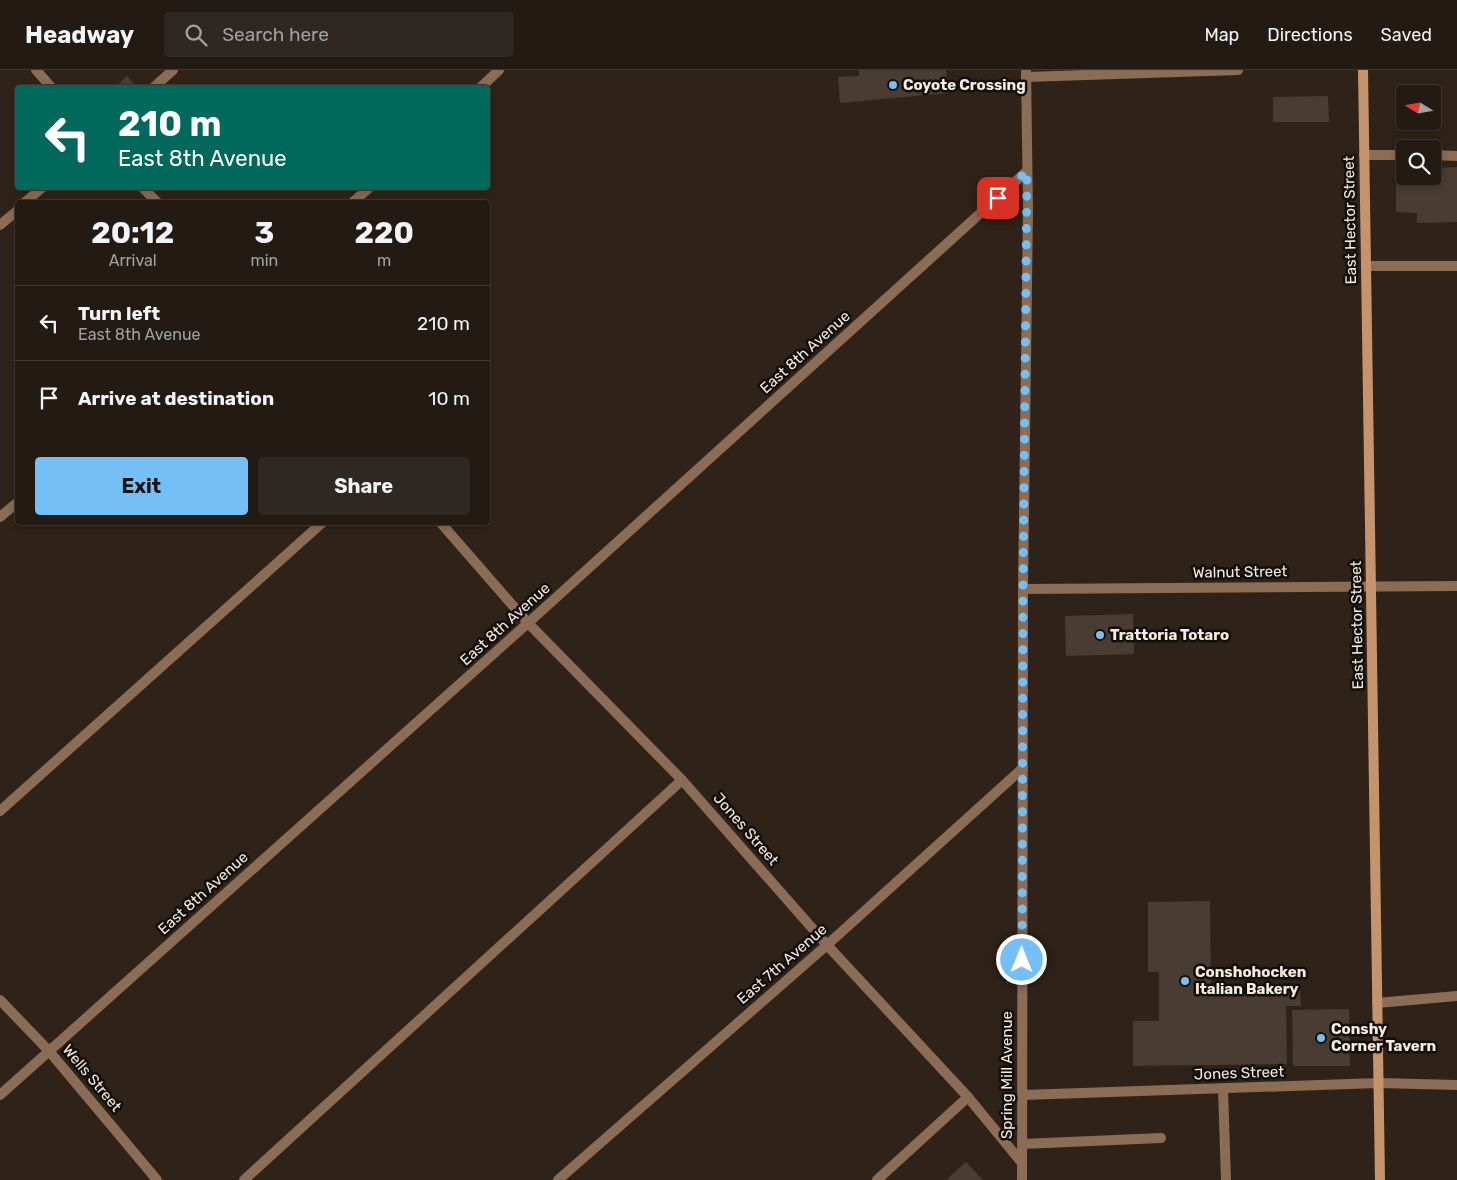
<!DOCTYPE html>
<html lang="en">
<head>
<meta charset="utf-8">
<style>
	body { margin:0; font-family:Rubik,sans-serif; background:#2f2721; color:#f1f3f6; height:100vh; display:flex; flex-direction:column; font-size:19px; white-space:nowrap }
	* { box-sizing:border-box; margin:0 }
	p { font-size:16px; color:#a3a1a0 }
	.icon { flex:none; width:28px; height:28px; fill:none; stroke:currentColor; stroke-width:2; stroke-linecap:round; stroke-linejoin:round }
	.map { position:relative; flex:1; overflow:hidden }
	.drawer { position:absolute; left:15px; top:130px; width:475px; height:325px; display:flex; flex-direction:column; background:#231a13; border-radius:5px; box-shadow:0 2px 8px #0003,0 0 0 1px #403833 }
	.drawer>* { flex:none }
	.banner { position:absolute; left:15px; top:15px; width:475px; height:105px; border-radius:5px; box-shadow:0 2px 8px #0003,0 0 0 1px #403833; background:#00695c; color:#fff; overflow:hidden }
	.needle { width:32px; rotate:281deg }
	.buttons { position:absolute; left:1396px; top:15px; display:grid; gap:10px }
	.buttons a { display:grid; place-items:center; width:45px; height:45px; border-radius:5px; background:#231a13; box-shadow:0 2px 8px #0003,0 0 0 1px #403833; font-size:25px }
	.pin { position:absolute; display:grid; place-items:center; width:42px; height:42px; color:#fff; margin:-21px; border-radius:10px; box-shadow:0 2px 8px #0006 }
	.me { position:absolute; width:55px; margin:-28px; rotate:0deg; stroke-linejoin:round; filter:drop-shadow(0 0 4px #0008) }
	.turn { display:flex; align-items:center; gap:18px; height:105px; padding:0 20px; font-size:22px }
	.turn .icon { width:65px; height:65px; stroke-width:2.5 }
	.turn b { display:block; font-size:35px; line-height:42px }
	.eta { display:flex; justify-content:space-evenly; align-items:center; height:85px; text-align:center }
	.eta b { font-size:30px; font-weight:700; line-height:35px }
	.primary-button { display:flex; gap:10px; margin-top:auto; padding:10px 20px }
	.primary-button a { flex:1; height:58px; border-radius:5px; background:#74c0f6; color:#111; font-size:20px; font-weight:700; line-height:58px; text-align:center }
	.primary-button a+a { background:#2f2721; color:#f1f3f6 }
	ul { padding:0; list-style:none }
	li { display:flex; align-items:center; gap:15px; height:75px; padding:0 20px; border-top:1px solid #403833 }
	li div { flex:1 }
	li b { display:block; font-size:19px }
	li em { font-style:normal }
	header { display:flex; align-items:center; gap:30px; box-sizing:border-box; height:70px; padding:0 25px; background:#231a13; border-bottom:1px solid #403833 }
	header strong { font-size:24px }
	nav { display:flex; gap:28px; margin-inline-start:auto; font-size:18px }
	.search { width:350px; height:45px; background:#2f2721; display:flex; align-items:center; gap:12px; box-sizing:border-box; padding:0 18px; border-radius:5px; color:#a3a1a0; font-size:19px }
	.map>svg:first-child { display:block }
	.building { fill:#493c32 }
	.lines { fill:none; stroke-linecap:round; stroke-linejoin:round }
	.service { stroke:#8b6c54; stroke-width:10 }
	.minor { stroke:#8b6c54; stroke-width:10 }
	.secondary { stroke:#c5946d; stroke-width:10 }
	.route { stroke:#74c0f6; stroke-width:9; stroke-dasharray:0 16.2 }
	.poi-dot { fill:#74c0f6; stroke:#130e09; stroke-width:2 }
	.labels { text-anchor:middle; stroke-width:5; stroke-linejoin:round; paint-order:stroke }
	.poi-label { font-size:15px; font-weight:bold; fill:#f3ebe4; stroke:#130e09; text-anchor:start }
	.street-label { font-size:15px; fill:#f3ebe4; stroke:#130e09 }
</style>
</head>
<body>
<header>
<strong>Headway</strong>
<div class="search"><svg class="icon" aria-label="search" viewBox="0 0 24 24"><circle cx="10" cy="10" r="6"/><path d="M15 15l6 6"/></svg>Search here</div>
<nav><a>Map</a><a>Directions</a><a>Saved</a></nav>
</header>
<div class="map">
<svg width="1457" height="1110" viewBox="0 0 1457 1110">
	<rect width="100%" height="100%" fill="#2f2319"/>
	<!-- building -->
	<g class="building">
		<polygon points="859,0 946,0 948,23 840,33 838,7 859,6"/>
		<polygon points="127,6 137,17 114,18"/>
		<polygon points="1328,26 1329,52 1273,52 1273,27"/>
		<polygon points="1457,97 1457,152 1417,153 1417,143 1396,142 1396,98 1405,98 1405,106 1432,106 1432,98"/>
		<polygon points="1133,544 1134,584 1066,586 1065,546"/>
		<polygon points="1210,831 1211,921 1300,920 1301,936 1286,936 1287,994 1133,996 1133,951 1159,951 1159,902 1148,902 1148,832"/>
		<polygon points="1349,939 1350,996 1293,996 1292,940"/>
		<polygon points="966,1092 983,1110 948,1110 948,1108"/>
	</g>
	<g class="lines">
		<!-- service -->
		<g class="service">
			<polyline points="1364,85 1405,85"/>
			<polyline points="1432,85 1457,86"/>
			<polyline points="1366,196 1457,196"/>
			<polyline points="1377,933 1457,926"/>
			<polyline points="1022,1074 1161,1068"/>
		</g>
		<!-- minor -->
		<g class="minor">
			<polyline points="36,0 52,18"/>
			<polyline points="1026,7 1238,0"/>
			<polyline points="153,18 173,0"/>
			<polyline points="480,18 499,0"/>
			<polyline points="143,118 157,132"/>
			<polyline points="25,132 42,118"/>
			<polyline points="353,132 369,118"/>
			<polyline points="0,155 18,140"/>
			<polyline points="0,447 18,432"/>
			<polyline points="440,452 528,553 682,710 827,875 968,1027 1022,1093"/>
			<polyline points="1023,519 1457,516"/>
			<polyline points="0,741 323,452"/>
			<polyline points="0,930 49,981 157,1110"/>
			<polyline points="1223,1019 1226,1110"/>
			<polyline points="0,1025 528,553 1027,101"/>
			<polyline points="1023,1025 1378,1013 1457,1015"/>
			<polyline points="244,1110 682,710"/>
			<polyline points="558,1110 827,875 1023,698"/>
			<polyline points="877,1110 968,1027"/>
			<polyline points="1022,1110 1023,519 1028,140 1026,0"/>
		</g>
		<!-- secondary -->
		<polyline class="secondary" points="1363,0 1380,1110"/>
	</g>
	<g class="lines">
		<!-- route -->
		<polyline class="route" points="998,128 1027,101 1023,519 1022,890"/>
	</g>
	<!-- markers -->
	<g class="poi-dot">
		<circle cx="893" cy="15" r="5"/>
		<circle cx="1100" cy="565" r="5"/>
		<circle cx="1185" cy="911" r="5"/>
		<circle cx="1321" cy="968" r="5"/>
	</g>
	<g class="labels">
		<!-- poi labels -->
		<g class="poi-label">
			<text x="903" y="20">Coyote Crossing</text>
			<text x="1110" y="570">Trattoria Totaro</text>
			<text x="1195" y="907">Conshohocken<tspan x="1195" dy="17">Italian Bakery</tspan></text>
			<text x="1331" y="964">Conshy<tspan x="1331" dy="17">Corner Tavern</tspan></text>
		</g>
		<!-- street labels -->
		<g class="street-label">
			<text transform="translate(1350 150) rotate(-91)" y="5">East Hector Street</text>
			<text transform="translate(805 282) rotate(-42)" y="5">East 8th Avenue</text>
			<text transform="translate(1240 502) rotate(-1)" y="5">Walnut Street</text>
			<text transform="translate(505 554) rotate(-42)" y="5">East 8th Avenue</text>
			<text transform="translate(1357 555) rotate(-91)" y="5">East Hector Street</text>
			<text transform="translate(746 759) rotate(49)" y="5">Jones Street</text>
			<text transform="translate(203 823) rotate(-42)" y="5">East 8th Avenue</text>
			<text transform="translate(782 894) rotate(-41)" y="5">East 7th Avenue</text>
			<text transform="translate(1239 1003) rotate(-2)" y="5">Jones Street</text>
			<text transform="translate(1007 1005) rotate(-90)" y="5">Spring Mill Avenue</text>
			<text transform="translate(92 1008) rotate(50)" y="5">Wells Street</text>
		</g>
	</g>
</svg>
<div class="buttons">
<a><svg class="needle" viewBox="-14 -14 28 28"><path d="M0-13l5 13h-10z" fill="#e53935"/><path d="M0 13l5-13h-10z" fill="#a3a1a0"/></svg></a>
<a><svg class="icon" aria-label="search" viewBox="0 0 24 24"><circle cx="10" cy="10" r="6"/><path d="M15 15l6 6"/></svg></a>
</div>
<div class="pin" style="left:998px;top:128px;background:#d93025"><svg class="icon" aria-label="arrive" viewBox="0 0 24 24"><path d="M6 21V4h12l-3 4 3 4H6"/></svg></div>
<svg class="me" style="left:1022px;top:890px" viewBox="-20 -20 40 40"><circle r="17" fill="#74c0f6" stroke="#fff" stroke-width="3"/><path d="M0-11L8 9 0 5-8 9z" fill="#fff"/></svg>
<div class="banner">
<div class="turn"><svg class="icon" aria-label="left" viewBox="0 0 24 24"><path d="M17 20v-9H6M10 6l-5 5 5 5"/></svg><div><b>210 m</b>East 8th Avenue</div></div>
</div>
<section class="drawer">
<div class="eta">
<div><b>20:12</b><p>Arrival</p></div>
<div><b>3</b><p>min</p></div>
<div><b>220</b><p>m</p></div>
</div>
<ul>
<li><svg class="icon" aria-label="left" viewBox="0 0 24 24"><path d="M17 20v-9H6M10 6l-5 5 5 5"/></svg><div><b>Turn left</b><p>East 8th Avenue</p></div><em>210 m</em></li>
<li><svg class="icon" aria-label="arrive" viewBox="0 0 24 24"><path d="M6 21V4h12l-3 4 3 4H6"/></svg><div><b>Arrive at destination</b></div><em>10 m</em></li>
</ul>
<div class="primary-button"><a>Exit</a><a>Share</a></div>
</section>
</div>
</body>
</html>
